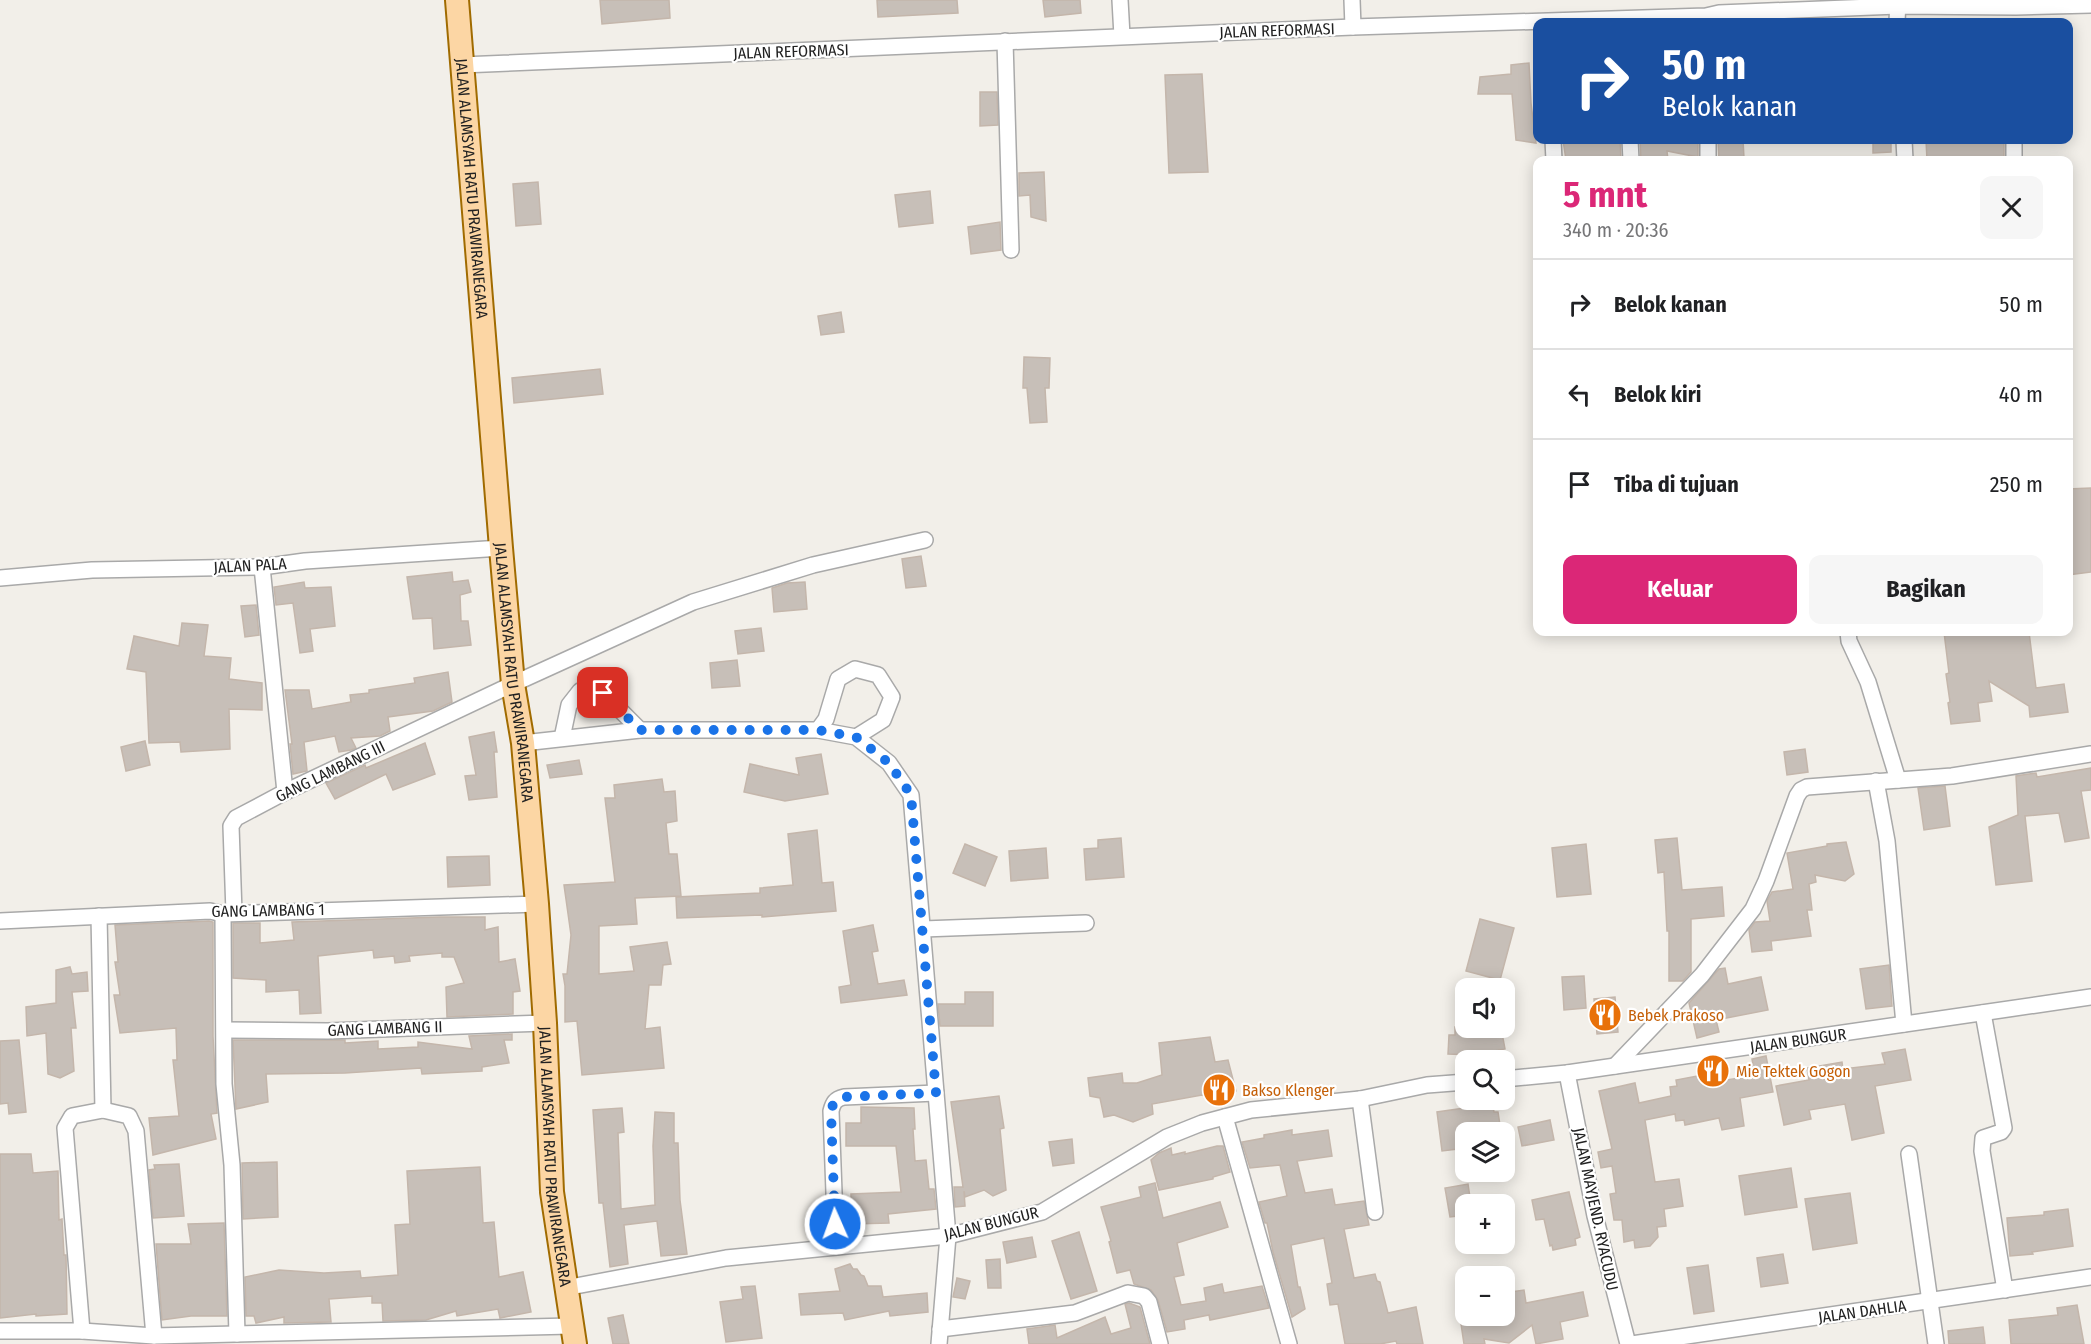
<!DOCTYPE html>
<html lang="id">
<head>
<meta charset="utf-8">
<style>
	body { margin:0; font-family:"Fira Sans Condensed",sans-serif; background:#f6f6f6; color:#202124; height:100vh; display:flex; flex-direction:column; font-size:22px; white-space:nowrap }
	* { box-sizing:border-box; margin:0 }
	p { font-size:20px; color:#757577 }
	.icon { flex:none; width:33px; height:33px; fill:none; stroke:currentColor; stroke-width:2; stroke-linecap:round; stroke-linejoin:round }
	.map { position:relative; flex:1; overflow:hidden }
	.sheet { position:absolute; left:1533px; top:156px; width:540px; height:480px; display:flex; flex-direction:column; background:#fff; border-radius:12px; box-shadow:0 3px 15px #0003 }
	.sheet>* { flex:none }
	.guide { position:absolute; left:1533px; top:18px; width:540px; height:126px; border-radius:12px; box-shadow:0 3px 15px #0003; background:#1a4fa0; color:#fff; overflow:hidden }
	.buttons { position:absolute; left:1455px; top:978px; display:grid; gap:12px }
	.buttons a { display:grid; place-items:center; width:60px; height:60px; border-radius:12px; background:#fff; box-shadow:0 3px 15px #0003; font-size:30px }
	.pin { position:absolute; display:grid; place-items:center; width:51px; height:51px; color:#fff; margin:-26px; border-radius:12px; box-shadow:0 3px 9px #0006 }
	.me { position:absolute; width:66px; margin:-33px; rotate:358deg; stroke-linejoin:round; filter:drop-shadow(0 0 4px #0008) }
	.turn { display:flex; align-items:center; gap:21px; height:126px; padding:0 30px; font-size:27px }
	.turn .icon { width:78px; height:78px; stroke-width:2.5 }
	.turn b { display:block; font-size:42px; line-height:51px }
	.round { display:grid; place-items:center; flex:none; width:63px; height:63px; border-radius:12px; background:#f6f6f6 }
	.head { display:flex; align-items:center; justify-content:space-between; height:102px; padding:0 30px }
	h1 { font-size:36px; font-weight:700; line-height:45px; color:#db2777 }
	.cta { display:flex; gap:12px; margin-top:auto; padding:12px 30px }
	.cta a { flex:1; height:69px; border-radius:12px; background:#db2777; color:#fff; font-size:24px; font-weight:700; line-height:69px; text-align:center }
	.cta a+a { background:#f6f6f6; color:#202124 }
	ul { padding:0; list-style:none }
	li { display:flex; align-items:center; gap:18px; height:90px; padding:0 30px; border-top:2px solid #e0e0e0 }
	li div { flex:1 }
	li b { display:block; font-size:22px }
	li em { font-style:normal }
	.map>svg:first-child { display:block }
	.building { fill:#c7bfb8; stroke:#c4b6ab; stroke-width:1.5 }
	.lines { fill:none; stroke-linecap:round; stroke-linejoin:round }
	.minor-casing { stroke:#a9a9a9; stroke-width:18 }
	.primary-casing { stroke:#a06b00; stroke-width:26 }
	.minor { stroke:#fff; stroke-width:15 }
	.primary { stroke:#fcd6a4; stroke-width:22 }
	.route { stroke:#1a73e8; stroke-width:10; stroke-dasharray:0 18 }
	.labels { text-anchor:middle; stroke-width:4.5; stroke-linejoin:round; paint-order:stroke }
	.street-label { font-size:16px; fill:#222; stroke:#fff }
	.food-label { font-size:16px; fill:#c56008; stroke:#fff; text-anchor:start }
</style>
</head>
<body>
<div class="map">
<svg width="2091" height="1344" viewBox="0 0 2091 1344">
	<rect width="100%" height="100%" fill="#f2efe9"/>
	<!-- building -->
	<g class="building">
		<polygon points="600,0 669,0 670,18 602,24"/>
		<polygon points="877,0 957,0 958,13 878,17"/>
		<polygon points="1043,0 1080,0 1081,13 1045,17"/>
		<polygon points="1529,63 1531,103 1536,143 1516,140 1512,94 1478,94 1480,77 1511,74 1511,65"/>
		<polygon points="1202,74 1208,172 1169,173 1165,75"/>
		<polygon points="980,92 997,92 998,125 980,126"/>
		<polygon points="1563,140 1620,140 1621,160 1566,160"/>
		<polygon points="1640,140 1698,140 1698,157 1667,151 1668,160 1641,160"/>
		<polygon points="1718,140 1743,140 1744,158 1738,158 1738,160 1719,160"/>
		<polygon points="1873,140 1891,140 1891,152 1873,153"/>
		<polygon points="1926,140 2004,140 2004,160 1927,160"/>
		<polygon points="1044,172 1046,221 1031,217 1030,195 1019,196 1019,173"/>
		<polygon points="538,182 541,224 516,226 513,184"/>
		<polygon points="930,191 933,223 899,227 895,195"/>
		<polygon points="1000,222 1001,250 971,254 968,227"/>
		<polygon points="841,312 844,332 821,335 818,316"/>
		<polygon points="1024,357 1050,358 1049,388 1045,388 1047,422 1030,423 1027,388 1023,388"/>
		<polygon points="600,369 603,394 514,403 512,378"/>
		<polygon points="2091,488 2091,572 2068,575 2068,489"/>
		<polygon points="921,556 926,586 906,588 902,559"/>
		<polygon points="452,572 453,582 468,580 471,592 460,595 461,621 468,621 471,645 434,649 432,618 413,619 407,577"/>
		<polygon points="304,582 305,588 331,587 335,626 310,629 313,651 300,653 293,603 276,605 274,587"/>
		<polygon points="805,582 807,609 774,612 772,588 787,583"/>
		<polygon points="256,605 259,635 245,637 241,606"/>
		<polygon points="182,623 208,625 204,656 231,658 229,679 262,683 262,710 229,709 230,749 181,752 180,742 149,743 146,672 127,669 134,636 179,646"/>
		<polygon points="761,628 764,651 738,654 735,631"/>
		<polygon points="1944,632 2029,632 2036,688 2064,684 2068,712 2030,717 2029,706 1989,681 1992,701 1978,703 1980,721 1951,724 1948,703 1950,702 1946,674 1949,673"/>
		<polygon points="737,660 740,686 712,688 710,663"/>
		<polygon points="448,672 452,702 433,711 388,717 390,731 380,736 351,738 356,748 351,750 339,752 335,736 304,742 307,771 293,774 290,744 292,744 285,690 309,690 312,709 351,702 350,695 369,693 369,690 415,683 414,678"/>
		<polygon points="494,732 497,752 494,752 497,797 469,800 465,776 476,775 469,737"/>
		<polygon points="145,741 150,765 126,771 121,747"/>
		<polygon points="425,743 435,774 393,790 386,774 335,799 326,783 365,765 366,768"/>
		<polygon points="1805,749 1808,772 1787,775 1784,752"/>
		<polygon points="821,754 828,794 785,801 744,792 750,764 799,775 796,758"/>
		<polygon points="579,760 582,774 550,778 547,765"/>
		<polygon points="2091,768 2091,790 2081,791 2089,838 2065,842 2059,813 2025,816 2032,881 1996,885 1989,827 2018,815 2016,776 2036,773 2037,777"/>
		<polygon points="662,779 664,792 675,791 677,821 666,823 669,854 677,854 681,896 635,898 637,924 599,926 599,974 634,971 630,947 667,942 671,964 663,965 661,985 649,985 645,1029 660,1027 664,1068 582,1075 577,1021 565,1022 565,986 563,974 567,974 571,935 564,885 615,882 605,798 615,798 614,785"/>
		<polygon points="1945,786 1950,826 1924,830 1918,788"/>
		<polygon points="817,830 822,883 833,882 836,911 762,917 762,915 677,918 676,897 760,893 760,888 793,885 788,834"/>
		<polygon points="1121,838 1124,877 1086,880 1084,849 1098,848 1098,840"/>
		<polygon points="1677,838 1682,890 1722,887 1724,916 1691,919 1691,972 1683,981 1669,981 1669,931 1667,931 1664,872 1658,873 1655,840"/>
		<polygon points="1846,842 1854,874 1845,881 1815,875 1816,882 1809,884 1812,910 1807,910 1811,936 1771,941 1772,950 1752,952 1749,930 1755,922 1770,921 1767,901 1772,892 1793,889 1787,853 1827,846 1827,844"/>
		<polygon points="965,844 997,857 985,886 953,873"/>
		<polygon points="1586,844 1591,894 1557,897 1552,848"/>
		<polygon points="1046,848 1048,878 1011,881 1009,851"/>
		<polygon points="489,856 490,885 448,887 447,857"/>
		<polygon points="440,917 485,917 485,930 498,927 499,962 515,959 520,991 513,992 513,1014 447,1017 446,987 464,983 454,957 442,957 442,953 409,956 410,961 395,963 394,956 374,958 373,950 318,956 321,1013 300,1014 299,990 266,992 266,980 233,978 233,923 260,923 260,943 294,940 292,922"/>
		<polygon points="1480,919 1514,928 1500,980 1466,971"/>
		<polygon points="209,921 213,922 213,1036 217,1113 211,1114 216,1139 153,1155 149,1118 179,1116 173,1060 177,1060 176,1028 120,1033 114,995 120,995 115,962 118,962 115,925"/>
		<polygon points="873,925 878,951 872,952 878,984 904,980 907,995 841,1003 839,987 851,985 843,931"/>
		<polygon points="1889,965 1892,1006 1866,1009 1860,969"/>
		<polygon points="70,967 72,974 87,972 88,991 72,992 76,1028 71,1028 74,1071 60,1078 48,1074 46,1033 27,1036 26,1007 56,1003 56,970"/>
		<polygon points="1725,968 1728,984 1761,977 1768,1010 1716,1020 1719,1032 1697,1038 1689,1003 1719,969"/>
		<polygon points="1584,976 1586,1008 1564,1010 1562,977"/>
		<polygon points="965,992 993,992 993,1026 940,1026 938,1004 965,1004"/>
		<polygon points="1615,997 1618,1032 1597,1034 1594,999"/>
		<polygon points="1455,1027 1501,1028 1505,1049 1473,1055 1448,1054 1449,1035 1455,1035"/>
		<polygon points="512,1034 512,1040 504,1040 509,1063 482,1067 482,1071 422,1074 421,1068 345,1073 266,1074 268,1102 236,1109 233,1040 345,1040 345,1043 378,1041 378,1049 418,1047 418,1042 472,1049 469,1036"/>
		<polygon points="1210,1037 1215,1062 1228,1060 1236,1091 1222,1103 1202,1095 1152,1104 1153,1114 1133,1122 1114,1115 1104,1117 1100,1098 1090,1096 1088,1078 1122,1073 1123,1083 1137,1083 1162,1075 1159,1043"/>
		<polygon points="19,1040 26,1112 9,1114 8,1103 0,1104 0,1041"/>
		<polygon points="1905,1049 1911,1080 1875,1086 1884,1133 1852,1140 1845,1104 1809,1110 1811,1119 1784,1125 1776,1086 1809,1080 1807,1068 1842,1062 1843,1069 1885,1064 1882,1053"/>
		<polygon points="1766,1056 1773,1092 1740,1098 1744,1126 1722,1130 1719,1118 1685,1125 1684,1120 1676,1121 1675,1114 1645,1120 1655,1182 1679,1179 1683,1206 1664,1209 1666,1226 1657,1227 1658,1237 1650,1246 1635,1248 1634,1240 1624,1242 1622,1220 1614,1220 1610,1194 1616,1193 1612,1166 1601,1168 1598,1152 1612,1149 1599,1091 1635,1083 1639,1103 1671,1096 1670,1087 1677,1086 1676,1080 1719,1072 1720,1081 1746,1077 1744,1068 1753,1064 1752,1059"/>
		<polygon points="999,1096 1004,1128 1000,1129 1006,1190 993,1196 984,1190 965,1197 964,1191 965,1206 955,1207 954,1187 963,1187 951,1102"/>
		<polygon points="1492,1100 1494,1112 1498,1112 1501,1132 1466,1132 1466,1148 1442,1151 1437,1112 1479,1106 1478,1102"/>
		<polygon points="861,1107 914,1108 915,1129 913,1129 915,1161 926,1160 929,1189 934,1189 936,1209 888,1214 889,1223 852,1224 851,1194 901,1192 896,1146 846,1146 846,1123 861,1123"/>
		<polygon points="622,1108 624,1132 618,1133 621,1209 655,1205 653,1146 655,1112 674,1113 674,1143 678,1143 680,1200 687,1254 661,1256 657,1221 624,1225 628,1264 610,1267 603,1203 599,1203 593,1110"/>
		<polygon points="1550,1120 1554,1140 1522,1146 1518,1127"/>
		<polygon points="1292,1130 1292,1135 1328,1130 1332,1156 1297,1161 1305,1193 1332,1189 1335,1205 1364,1201 1369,1225 1344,1229 1354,1278 1375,1274 1377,1281 1380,1282 1388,1313 1416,1307 1423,1344 1397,1344 1396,1341 1380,1344 1345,1344 1338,1304 1330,1305 1327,1284 1332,1283 1324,1238 1291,1245 1298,1287 1300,1287 1305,1309 1292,1317 1273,1252 1267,1223 1265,1223 1259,1202 1287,1196 1280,1165 1250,1168 1242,1142 1264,1138 1264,1135"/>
		<polygon points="1072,1139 1074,1163 1053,1166 1049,1142"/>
		<polygon points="1217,1146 1223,1146 1230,1172 1213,1177 1213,1179 1159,1190 1151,1160 1159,1153 1171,1148 1172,1155 1185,1152 1185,1154"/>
		<polygon points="0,1154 31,1154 33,1173 58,1171 59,1220 62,1219 64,1255 66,1255 67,1314 36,1316 36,1314 0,1318"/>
		<polygon points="277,1162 278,1217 243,1219 242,1163"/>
		<polygon points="179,1164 184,1216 153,1218 149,1170 155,1169 154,1165"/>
		<polygon points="480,1167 483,1223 494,1222 499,1277 523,1272 531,1312 500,1318 498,1309 457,1316 456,1311 426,1320 383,1321 382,1303 372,1303 372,1296 329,1299 331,1322 284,1323 284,1317 256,1323 254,1316 246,1316 245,1277 279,1270 324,1273 360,1271 361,1278 398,1275 395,1225 410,1224 407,1171"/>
		<polygon points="1791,1168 1797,1207 1745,1215 1739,1176"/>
		<polygon points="1155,1183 1163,1218 1220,1202 1228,1227 1177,1243 1184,1275 1174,1277 1181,1305 1206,1301 1204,1288 1222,1284 1224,1293 1262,1286 1269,1308 1210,1320 1209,1315 1184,1320 1185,1329 1167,1332 1158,1300 1151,1290 1134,1284 1130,1270 1117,1273 1109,1242 1111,1241 1101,1207 1141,1197 1139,1187"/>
		<polygon points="1468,1184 1471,1204 1466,1204 1466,1215 1450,1217 1445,1188"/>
		<polygon points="1569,1192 1580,1237 1575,1239 1576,1245 1553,1250 1552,1245 1550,1246 1544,1219 1536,1220 1532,1200"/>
		<polygon points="1850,1193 1857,1243 1813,1250 1805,1199"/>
		<polygon points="2068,1209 2073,1246 2032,1252 2033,1254 2010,1256 2007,1218 2044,1215 2044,1212"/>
		<polygon points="224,1223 227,1316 191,1316 162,1320 156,1244 191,1244 188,1224"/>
		<polygon points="1079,1232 1097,1291 1071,1299 1052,1241"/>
		<polygon points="1032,1237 1036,1257 1007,1263 1003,1242"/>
		<polygon points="1783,1254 1788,1283 1761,1287 1757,1258"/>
		<polygon points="1000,1259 1001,1288 988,1288 986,1260"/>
		<polygon points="850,1264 853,1269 857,1269 861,1275 864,1276 868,1286 881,1286 883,1297 927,1293 928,1312 890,1316 889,1311 845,1320 843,1313 801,1315 799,1294 840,1291 835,1269"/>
		<polygon points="1708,1265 1714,1311 1694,1314 1687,1268"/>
		<polygon points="957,1278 970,1281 965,1299 953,1297"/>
		<polygon points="755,1286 762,1338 726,1342 720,1302 743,1299 741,1287"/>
		<polygon points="1524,1290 1526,1303 1583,1292 1588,1316 1560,1322 1563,1339 1536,1344 1532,1325 1509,1343 1484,1339 1485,1344 1464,1344 1460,1317 1504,1316 1504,1293"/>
		<polygon points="1129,1303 1140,1307 1150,1344 1029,1344 1027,1329 1055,1325 1057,1338 1105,1317 1111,1334 1131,1328 1125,1304"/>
		<polygon points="2077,1305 2084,1344 2011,1344 2009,1320 2058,1315 2057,1308"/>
		<polygon points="623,1315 629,1344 613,1344 608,1318"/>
		<polygon points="1983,1327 1985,1344 1949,1344 1948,1331"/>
	</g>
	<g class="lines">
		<defs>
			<g id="minor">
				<polyline points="1120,0 1122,36"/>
				<polyline points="1352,0 1353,27"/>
				<polyline points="1897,22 1898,0"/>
				<polyline points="1005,41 1011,250"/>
				<polyline points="462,65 1353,27 1706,16 1719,13 1898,6 2016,7 2091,5"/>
				<polyline points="1553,140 1554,160"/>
				<polyline points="1630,140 1631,160"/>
				<polyline points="1708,140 1708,160"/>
				<polyline points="1904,140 1905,160"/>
				<polyline points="2014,160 2014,140"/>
				<polyline points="262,567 285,792"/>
				<polyline points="0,578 92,570 262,567 305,561 501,548"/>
				<polyline points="1848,632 1849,641 1868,682 1898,780"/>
				<polyline points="818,730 826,719 838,679 855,669 878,675 892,697 883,720 856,737"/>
				<polyline points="562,738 569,705 580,691 603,693 640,730"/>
				<polyline points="523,743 640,730 818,730 856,737 889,763 911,795 948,1236 939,1344"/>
				<polyline points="1876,781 1887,841 1904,1024"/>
				<polyline points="234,913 231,826 236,818 285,792 513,684 693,602 813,565 925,540"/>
				<polyline points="223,914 224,1084 232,1165 237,1334"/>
				<polyline points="99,916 103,1110"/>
				<polyline points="0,921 210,911 223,914 537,904"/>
				<polyline points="923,929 1086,923"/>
				<polyline points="1983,1013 2004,1128 2001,1132 1983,1138 1982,1151 2005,1290"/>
				<polyline points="225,1030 328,1031 545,1023"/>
				<polyline points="1615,1066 1702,975 1753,909 1766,881 1797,796 1801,790 1807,787 1952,776 2091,754"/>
				<polyline points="1567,1073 1595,1216 1628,1344"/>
				<polyline points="1504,1079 1567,1073 2091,997"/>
				<polyline points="1360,1099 1375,1212"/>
				<polyline points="1225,1117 1289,1344"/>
				<polyline points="1909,1154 1936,1344"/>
				<path d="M836,1247l-5,-136c2,-8 4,-12 13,-14l92,-4"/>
				<polyline points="565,1288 726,1258 948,1236 1042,1212 1167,1137 1202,1123 1251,1110 1360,1099 1427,1085 1466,1082"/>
				<polyline points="940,1329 1075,1313 1128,1293 1144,1296 1149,1302 1160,1344"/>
				<polyline points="0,1331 82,1331 154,1336 571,1326"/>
				<polyline points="82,1331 65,1128 72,1116 103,1110 129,1116 136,1131 154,1336"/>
				<polyline points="1632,1344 2091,1277"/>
			</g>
			<g id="primary">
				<path id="s1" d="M457,0l44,548 12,136 10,59 14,161 8,119 7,169 23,152"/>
			</g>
		</defs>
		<!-- minor casing -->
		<use href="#minor" class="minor-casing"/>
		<!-- primary casing -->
		<use href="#primary" class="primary-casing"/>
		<!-- minor -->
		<use href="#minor" class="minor"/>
		<!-- primary -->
		<use href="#primary" class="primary"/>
	</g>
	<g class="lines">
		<!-- route -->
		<path class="route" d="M603,693l37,37h178l38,7 33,26 22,32 25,298 -92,4c-9,2 -11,6 -13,14l4,113"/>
	</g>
	<!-- icons -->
	<defs>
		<symbol id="restaurant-disc" viewBox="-11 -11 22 22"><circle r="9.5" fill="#e8710a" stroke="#fff"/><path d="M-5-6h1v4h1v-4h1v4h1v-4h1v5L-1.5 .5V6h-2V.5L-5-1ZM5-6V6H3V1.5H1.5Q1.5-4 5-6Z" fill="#fff"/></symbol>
	</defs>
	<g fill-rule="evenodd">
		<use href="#restaurant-disc" x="1586" y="996" width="38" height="38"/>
		<use href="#restaurant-disc" x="1694" y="1052" width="38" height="38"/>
		<use href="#restaurant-disc" x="1200" y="1071" width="38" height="38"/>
	</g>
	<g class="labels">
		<!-- street labels -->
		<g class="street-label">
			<text transform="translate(1277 30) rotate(-2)" y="6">JALAN REFORMASI</text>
			<text transform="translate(791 51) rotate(-2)" y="6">JALAN REFORMASI</text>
			<text dy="6" stroke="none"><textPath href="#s1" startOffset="189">JALAN ALAMSYAH RATU PRAWIRANEGARA</textPath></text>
			<text transform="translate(250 565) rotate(-3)" y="6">JALAN PALA</text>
			<text dy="6" stroke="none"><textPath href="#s1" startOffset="675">JALAN ALAMSYAH RATU PRAWIRANEGARA</textPath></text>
			<text transform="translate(330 771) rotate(-26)" y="6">GANG LAMBANG III</text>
			<text transform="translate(268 910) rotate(-1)" y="6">GANG LAMBANG 1</text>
			<text transform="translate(385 1028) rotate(-2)" y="6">GANG LAMBANG II</text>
			<text transform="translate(1798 1040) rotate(-8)" y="6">JALAN BUNGUR</text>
			<text dy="6" stroke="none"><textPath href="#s1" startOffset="1161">JALAN ALAMSYAH RATU PRAWIRANEGARA</textPath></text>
			<text transform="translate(1596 1209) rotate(78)" y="6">JALAN MAYJEND. RYACUDU</text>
			<text transform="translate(991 1223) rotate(-14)" y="6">JALAN BUNGUR</text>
			<text transform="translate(1862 1311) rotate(-8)" y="6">JALAN DAHLIA</text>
		</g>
		<!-- food labels -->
		<g class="food-label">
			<text x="1628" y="1021">Bebek Prakoso</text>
			<text x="1736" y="1077">Mie Tektek Gogon</text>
			<text x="1242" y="1096">Bakso Klenger</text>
		</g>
	</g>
</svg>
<div class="buttons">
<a><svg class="icon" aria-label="sound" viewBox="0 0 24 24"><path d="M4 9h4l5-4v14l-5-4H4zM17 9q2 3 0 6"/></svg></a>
<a><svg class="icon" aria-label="search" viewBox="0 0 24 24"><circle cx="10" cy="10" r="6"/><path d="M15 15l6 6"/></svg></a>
<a><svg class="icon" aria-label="layers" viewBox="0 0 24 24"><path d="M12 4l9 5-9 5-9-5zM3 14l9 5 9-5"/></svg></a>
<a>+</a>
<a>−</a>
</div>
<div class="pin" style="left:603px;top:693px;background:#d93025"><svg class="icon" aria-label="arrive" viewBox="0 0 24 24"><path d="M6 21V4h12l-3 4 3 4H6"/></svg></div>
<svg class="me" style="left:835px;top:1224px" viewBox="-20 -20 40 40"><circle r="17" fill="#1a73e8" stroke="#fff" stroke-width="3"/><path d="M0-11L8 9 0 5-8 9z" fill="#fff"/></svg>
<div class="guide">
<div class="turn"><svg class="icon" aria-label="right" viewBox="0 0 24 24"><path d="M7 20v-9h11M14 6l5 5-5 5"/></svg><div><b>50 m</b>Belok kanan</div></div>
</div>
<section class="sheet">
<div class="head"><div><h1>5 mnt</h1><p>340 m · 20:36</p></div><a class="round"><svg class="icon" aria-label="close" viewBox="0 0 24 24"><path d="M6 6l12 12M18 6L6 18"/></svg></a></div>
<ul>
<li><svg class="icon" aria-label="right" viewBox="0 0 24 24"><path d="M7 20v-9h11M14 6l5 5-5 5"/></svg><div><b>Belok kanan</b></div><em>50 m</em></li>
<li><svg class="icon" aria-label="left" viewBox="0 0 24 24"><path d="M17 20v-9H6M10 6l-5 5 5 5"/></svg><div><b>Belok kiri</b></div><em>40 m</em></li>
<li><svg class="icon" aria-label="arrive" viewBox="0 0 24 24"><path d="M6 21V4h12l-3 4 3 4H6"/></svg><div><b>Tiba di tujuan</b></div><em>250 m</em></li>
</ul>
<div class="cta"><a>Keluar</a><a>Bagikan</a></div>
</section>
</div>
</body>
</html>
